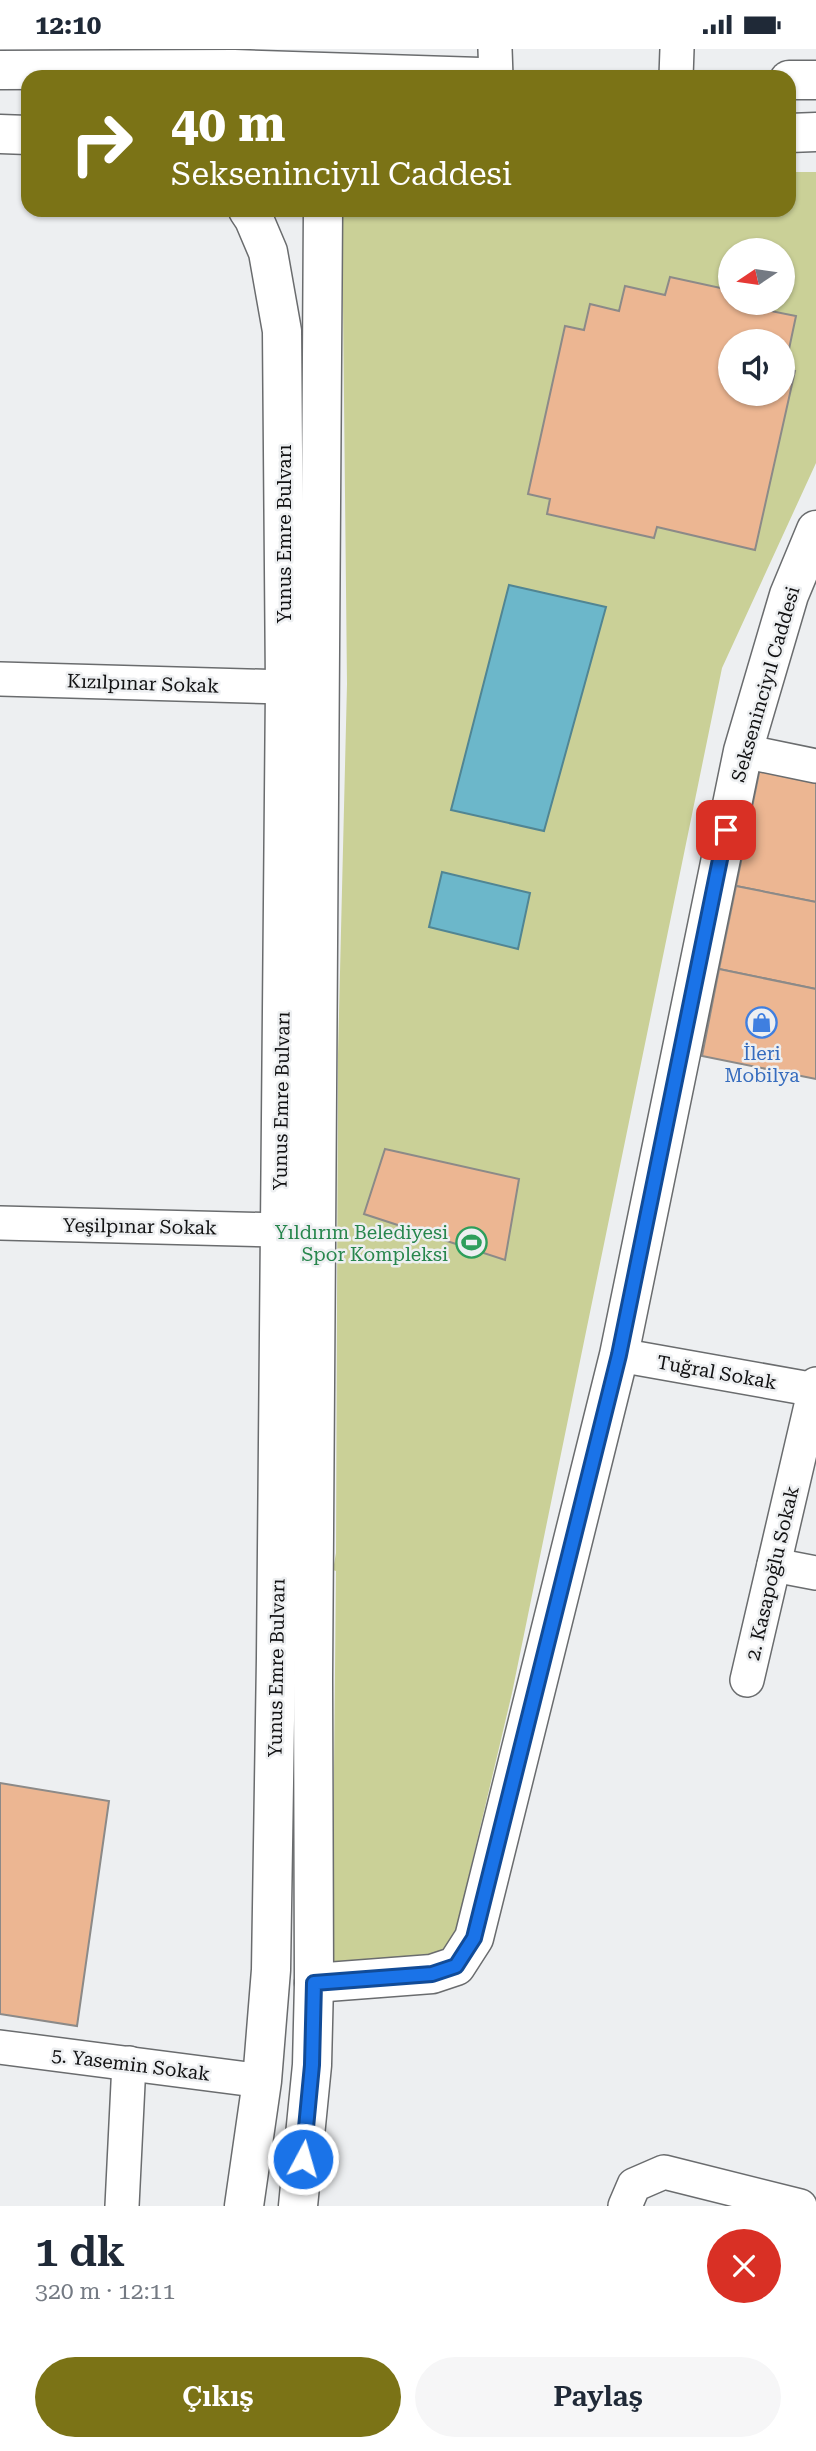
<!DOCTYPE html>
<html lang="tr">
<head>
<meta charset="utf-8">
<style>
	body { margin:0; font-family:"Roboto Serif",serif; background:#f6f6f7; color:#1f2937; height:100vh; display:flex; flex-direction:column; font-size:26px; white-space:nowrap }
	* { box-sizing:border-box; margin:0 }
	p { font-size:23px; color:#747a83 }
	.icon { flex:none; width:38px; height:38px; fill:none; stroke:currentColor; stroke-width:2; stroke-linecap:round; stroke-linejoin:round }
	.map { position:relative; height:2157px; overflow:hidden }
	.sheet { display:flex; flex-direction:column; background:#fff; flex:1 }
	.sheet>* { flex:none }
	.guide { position:absolute; left:21px; top:21px; width:775px; height:147px; border-radius:21px; box-shadow:0 2px 5px #0004; background:#7b7316; color:#fff; overflow:hidden }
	.needle { width:46px; rotate:257deg }
	.controls { position:absolute; left:718px; top:189px; display:grid; gap:14px }
	.controls a { display:grid; place-items:center; width:77px; height:77px; border-radius:50%; background:#fff; box-shadow:0 2px 5px #0004; font-size:35px }
	.pin { position:absolute; display:grid; place-items:center; width:60px; height:60px; color:#fff; margin:-30px; border-radius:14px; box-shadow:0 4px 10px #0006 }
	.me { position:absolute; width:77px; margin:-38px; rotate:6deg; stroke-linejoin:round; filter:drop-shadow(0 0 5px #0008) }
	.turn { display:flex; align-items:center; gap:24px; height:147px; padding:0 35px; font-size:32px }
	.turn .icon { width:91px; height:91px; stroke-width:2.5 }
	.turn b { display:block; font-size:49px; line-height:60px }
	.round { display:grid; place-items:center; flex:none; width:74px; height:74px; border-radius:37px; background:#f6f6f7 }
	.summary { display:flex; align-items:center; justify-content:space-between; height:119px; padding:0 35px }
	h1 { font-size:42px; font-weight:600; line-height:52px }
	.cta { display:flex; gap:14px; margin-top:auto; padding:14px 35px }
	.cta a { flex:1; height:80px; border-radius:42px; background:#7b7316; color:#fff; font-size:28px; font-weight:600; line-height:80px; text-align:center }
	.cta a+a { background:#f6f6f7; color:#1f2937 }
	.status { display:flex; justify-content:space-between; align-items:center; height:49px; padding:0 35px; background:#fff; direction:ltr }
	.status svg { height:19px; fill:currentColor }
	.map>svg:first-child { display:block }
	.green { fill:#cad097; fill-rule:evenodd }
	.water { fill:#6cb7ca; stroke:#518593; stroke-width:2 }
	.building { fill:#ecb692; stroke:#8c8a88; stroke-width:2; fill-rule:evenodd }
	.lines { fill:none; stroke-linecap:round; stroke-linejoin:round }
	.minor-casing { stroke:#6a6c6e; stroke-width:36 }
	.major-casing { stroke:#6a6c6e; stroke-width:41 }
	.minor { stroke:#fff; stroke-width:33 }
	.major { stroke:#fff; stroke-width:38 }
	.route-casing { stroke:#114b97; stroke-width:18 }
	.route { stroke:#1a73e8; stroke-width:12 }
	.labels { text-anchor:middle; stroke-width:5; stroke-linejoin:round; paint-order:stroke }
	.street-label { font-size:19px; fill:#111112; stroke:#edeff1 }
	.shop-label { font-size:19px; fill:#366cbe; stroke:#edeff1 }
	.leisure-label { font-size:19px; fill:#27864d; stroke:#edeff1; text-anchor:end }
</style>
</head>
<body>
<div class="status"><b>12:10</b><svg viewBox="0 0 49 12"><path d="M0 12V9h3v3zM5 12V6h3v6zM10 12V3h3v9zM15 12V0h3v12zM26 1h20v11H26zM47 4h2v5h-2z"/></svg></div>
<div class="map">
<svg width="816" height="2157" viewBox="0 0 816 2157">
	<rect width="100%" height="100%" fill="#edeff1"/>
	<!-- green -->
	<path class="green" d="M789,123h27v291l-94,205 -210,1025 -62,262 -118,15 4,-399 -3,-1 3,-17 2,-498 9,-371 -5,-474h447zM730,201h52v53h-52zM730,292h52v53h-52z"/>
	<!-- water -->
	<g class="water">
		<polygon points="509,536 606,558 544,782 451,761"/>
		<polygon points="442,823 530,844 518,900 429,878"/>
	</g>
	<!-- building -->
	<g class="building">
		<path d="M670,228l60,13v13l66,13 -11,52 10,3 -40,179 -98,-23 -3,11 -107,-24 3,-15 -22,-5 37,-168 19,4 6,-26 29,7 6,-25 40,9zM730,292h52v53h-52z"/>
		<polygon points="761,714 816,725 816,853 736,837"/>
		<polygon points="736,837 816,853 816,940 719,920"/>
		<polygon points="719,920 816,940 816,1030 702,1007"/>
		<polygon points="385,1100 519,1130 505,1211 364,1165"/>
		<polygon points="0,1734 109,1752 77,1977 0,1965"/>
	</g>
	<g class="lines">
		<defs>
			<g id="minor">
				<polyline points="495,0 496,28"/>
				<polyline points="676,28 677,0"/>
				<polyline points="0,630 285,638"/>
				<polyline points="743,702 816,717"/>
				<polyline points="0,1174 279,1181"/>
				<polyline points="619,1306 816,1341"/>
				<polyline points="774,1516 816,1524"/>
				<polyline points="747,1631 816,1335"/>
				<polyline points="0,1998 262,2032"/>
				<polyline points="122,2157 129,2014"/>
				<polyline points="625,2157 634,2136 664,2123 800,2157"/>
			</g>
			<g id="major">
				<polyline points="0,21 234,20 480,28"/>
				<polyline points="789,31 816,31"/>
				<polyline points="789,84 816,83"/>
				<polyline points="0,85 28,86"/>
				<polyline points="314,1934 432,1925 456,1917 474,1889 619,1306 743,702 789,546 816,481"/>
				<polyline points="244,2157 262,2032 271,1921 276,1609 285,638 282,282 268,203 254,170 248,161"/>
				<polyline points="298,2157 312,2016 314,1934 313,1630 323,161"/>
			</g>
		</defs>
		<!-- minor casing -->
		<use href="#minor" class="minor-casing"/>
		<!-- major casing -->
		<use href="#major" class="major-casing"/>
		<!-- minor -->
		<use href="#minor" class="minor"/>
		<!-- major -->
		<use href="#major" class="major"/>
	</g>
	<g class="lines">
		<defs>
			<polyline id="route" points="303,2110 312,2016 314,1934 432,1925 456,1917 474,1889 619,1306 726,781"/>
		</defs>
		<!-- route casing -->
		<use href="#route" class="route-casing"/>
		<!-- route -->
		<use href="#route" class="route"/>
	</g>
	<!-- icons -->
	<defs>
		<symbol id="shop-ring" viewBox="-11 -11 22 22"><circle r="9.5" fill="#edeff1" stroke="#3f7fe0" stroke-width="1.5"/><path d="M-5-2.5h2.3a2.7 3.5 0 0 1 5.4 0H5L5.5 6h-11ZM-1.5-2.5h3a1.5 2.3 0 0 0-3 0Z" fill="#3f7fe0"/></symbol>
		<symbol id="stadium-ring" viewBox="-11 -11 22 22"><circle r="9.5" fill="#edeff1" stroke="#2e9e5b" stroke-width="1.5"/><path d="M0-5a6.5 5 0 1 0 0 10a6.5 5 0 1 0 0-10ZM-3.5-1.8h7v3.6h-7Z" fill="#2e9e5b"/></symbol>
	</defs>
	<g fill-rule="evenodd">
		<use href="#shop-ring" x="744" y="956" width="35" height="35"/>
		<use href="#stadium-ring" x="454" y="1176" width="35" height="35"/>
	</g>
	<g class="labels">
		<!-- street labels -->
		<g class="street-label">
			<text transform="translate(284 485) rotate(-90)" y="7">Yunus Emre Bulvarı</text>
			<text transform="translate(143 634) rotate(2)" y="7">Kızılpınar Sokak</text>
			<text transform="translate(765 635) rotate(-74)" y="7">Sekseninciyıl Caddesi</text>
			<text transform="translate(281 1052) rotate(-89)" y="7">Yunus Emre Bulvarı</text>
			<text transform="translate(140 1177) rotate(1)" y="7">Yeşilpınar Sokak</text>
			<text transform="translate(717 1323) rotate(10)" y="7">Tuğral Sokak</text>
			<text transform="translate(772 1524) rotate(-77)" y="7">2. Kasapoğlu Sokak</text>
			<text transform="translate(276 1619) rotate(-89)" y="7">Yunus Emre Bulvarı</text>
			<text transform="translate(131 2015) rotate(7)" y="7">5. Yasemin Sokak</text>
		</g>
		<!-- shop labels -->
		<g class="shop-label">
			<text x="762" y="1011">İleri<tspan x="762" dy="22">Mobilya</tspan></text>
		</g>
		<!-- leisure labels -->
		<g class="leisure-label">
			<text x="448" y="1190">Yıldırım Belediyesi<tspan x="448" dy="22">Spor Kompleksi</tspan></text>
		</g>
	</g>
</svg>
<div class="controls">
<a><svg class="needle" viewBox="-14 -14 28 28"><path d="M0-13l5 13h-10z" fill="#e53935"/><path d="M0 13l5-13h-10z" fill="#747a83"/></svg></a>
<a><svg class="icon" aria-label="sound" viewBox="0 0 24 24"><path d="M4 9h4l5-4v14l-5-4H4zM17 9q2 3 0 6"/></svg></a>
</div>
<div class="pin" style="left:726px;top:781px;background:#d93025"><svg class="icon" aria-label="arrive" viewBox="0 0 24 24"><path d="M6 21V4h12l-3 4 3 4H6"/></svg></div>
<svg class="me" style="left:303px;top:2110px" viewBox="-20 -20 40 40"><circle r="17" fill="#1a73e8" stroke="#fff" stroke-width="3"/><path d="M0-11L8 9 0 5-8 9z" fill="#fff"/></svg>
<div class="guide">
<div class="turn"><svg class="icon" aria-label="right" viewBox="0 0 24 24"><path d="M7 20v-9h11M14 6l5 5-5 5"/></svg><div><b>40 m</b>Sekseninciyıl Caddesi</div></div>
</div>
</div>
<section class="sheet">
<div class="summary"><div><h1>1 dk</h1><p>320 m · 12:11</p></div><a class="round" style="background:#d93025;color:#fff"><svg class="icon" aria-label="close" viewBox="0 0 24 24"><path d="M6 6l12 12M18 6L6 18"/></svg></a></div>
<div class="cta"><a>Çıkış</a><a>Paylaş</a></div>
</section>
</body>
</html>
